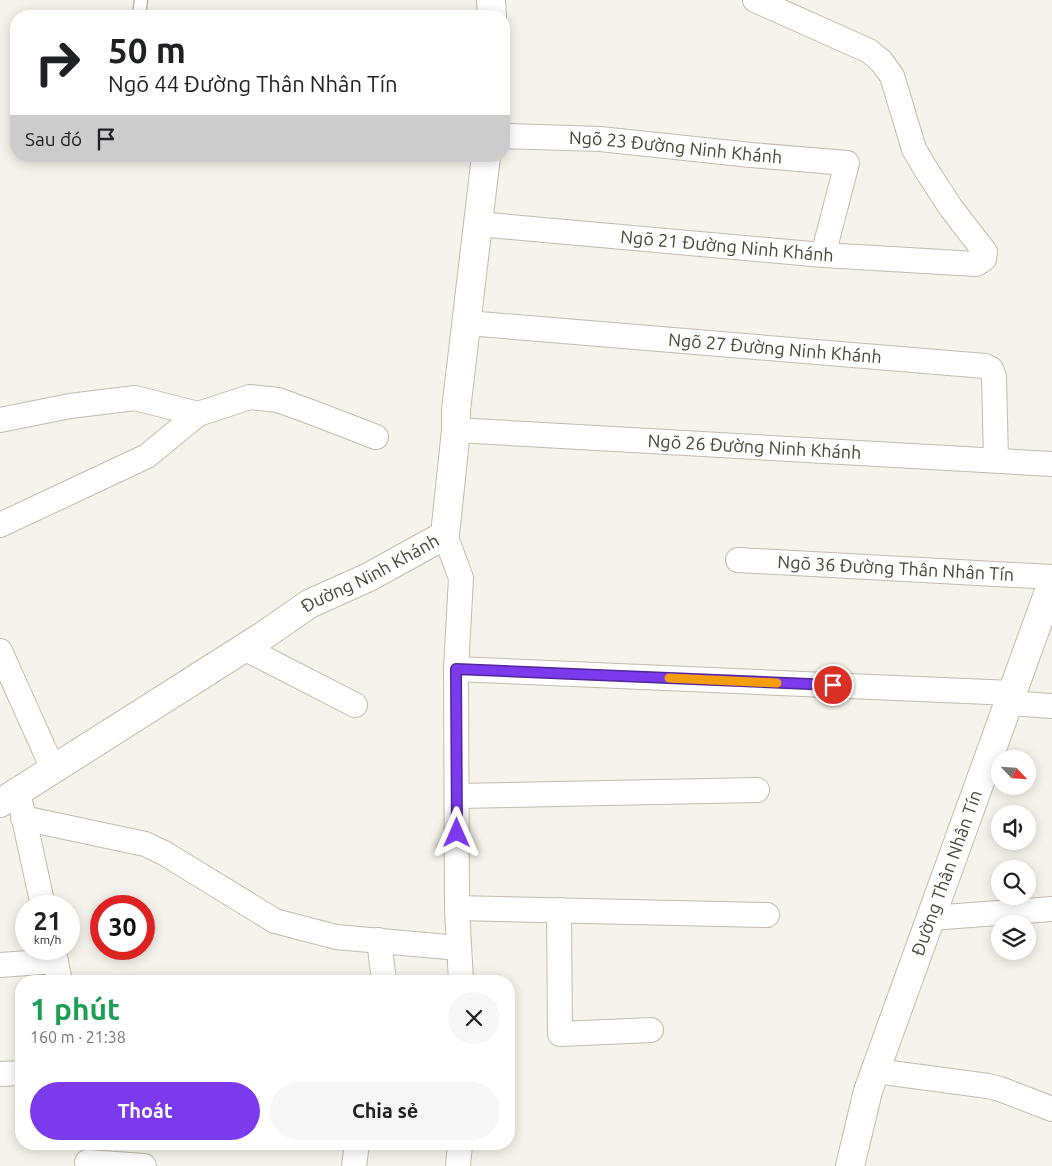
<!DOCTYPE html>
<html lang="vi">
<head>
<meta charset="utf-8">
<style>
	body { margin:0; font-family:Ubuntu,sans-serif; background:#f6f6f6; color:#202124; height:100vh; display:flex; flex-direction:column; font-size:19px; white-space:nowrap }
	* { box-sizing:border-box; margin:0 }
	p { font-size:16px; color:#757577 }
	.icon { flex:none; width:28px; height:28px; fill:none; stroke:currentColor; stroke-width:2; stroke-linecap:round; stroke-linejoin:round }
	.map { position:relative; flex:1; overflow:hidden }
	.side { position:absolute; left:15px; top:975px; width:500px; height:175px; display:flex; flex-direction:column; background:#fff; border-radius:20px; box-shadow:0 2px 12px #0003 }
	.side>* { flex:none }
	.guide { position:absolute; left:10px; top:10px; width:500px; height:152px; border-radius:20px; box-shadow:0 2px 12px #0003; background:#fff; color:#202124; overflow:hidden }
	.needle { width:32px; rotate:115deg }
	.fabs { position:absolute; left:991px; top:750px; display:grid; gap:10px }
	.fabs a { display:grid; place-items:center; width:45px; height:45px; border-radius:50%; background:#fff; box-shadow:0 2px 12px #0003; font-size:25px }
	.speed { position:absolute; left:15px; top:895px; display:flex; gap:10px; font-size:25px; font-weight:700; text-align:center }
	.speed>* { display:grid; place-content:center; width:65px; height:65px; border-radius:50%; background:#fff; box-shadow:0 2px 12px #0003; line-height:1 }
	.speed small { font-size:12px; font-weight:400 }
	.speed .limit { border:8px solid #d22; background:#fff; color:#111 }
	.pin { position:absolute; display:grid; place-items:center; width:42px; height:42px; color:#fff; margin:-21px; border:2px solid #fff; border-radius:50%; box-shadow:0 1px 5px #0007 }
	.me { position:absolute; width:55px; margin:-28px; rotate:0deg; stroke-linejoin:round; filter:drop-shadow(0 0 4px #0008) }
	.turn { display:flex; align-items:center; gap:18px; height:105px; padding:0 15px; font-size:22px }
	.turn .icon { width:65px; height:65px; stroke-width:2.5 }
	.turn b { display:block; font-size:35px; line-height:42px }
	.then { display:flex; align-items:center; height:48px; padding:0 15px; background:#0003; gap:10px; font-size:19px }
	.round { display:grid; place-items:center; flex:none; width:52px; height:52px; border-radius:26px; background:#f6f6f6 }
	.summary { display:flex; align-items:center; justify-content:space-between; height:85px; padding:0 15px }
	h1 { font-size:30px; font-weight:700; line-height:38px; color:#1e9e55 }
	.action { display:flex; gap:10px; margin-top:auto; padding:10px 15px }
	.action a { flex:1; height:58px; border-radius:30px; background:#7c3aed; color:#fff; font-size:20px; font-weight:700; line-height:58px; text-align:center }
	.action a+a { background:#f6f6f6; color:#202124 }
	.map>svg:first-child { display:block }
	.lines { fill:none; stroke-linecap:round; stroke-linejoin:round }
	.service-casing { stroke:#c2bbae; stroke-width:15 }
	.minor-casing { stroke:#c2bbae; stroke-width:26 }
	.tertiary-casing { stroke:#c2bbae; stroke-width:30 }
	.service { stroke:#fff; stroke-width:12 }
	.minor { stroke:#fff; stroke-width:24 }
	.tertiary { stroke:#fff; stroke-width:28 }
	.route-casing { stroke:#51269a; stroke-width:12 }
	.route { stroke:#7c3aed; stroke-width:9 }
	.slow { stroke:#f59e0b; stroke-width:9 }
	.labels { text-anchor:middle; stroke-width:4; stroke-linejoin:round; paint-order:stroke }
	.street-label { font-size:18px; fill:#4b4439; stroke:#fff }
</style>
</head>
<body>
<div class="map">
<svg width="1052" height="1166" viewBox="0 0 1052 1166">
	<rect width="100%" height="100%" fill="#f6f3ec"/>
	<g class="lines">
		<defs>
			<polyline id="service" points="139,16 141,0"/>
			<g id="minor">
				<path id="s1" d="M504,136l96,3 151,16 96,8 -24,92"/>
				<path id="s2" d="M478,224l345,31 153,9 8,-5 1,-7 -34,-44 -26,-40 -11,-19 -22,-73 -11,-15 -12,-10 -114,-51"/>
				<path id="s3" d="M467,323l518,43 6,3 3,8 2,83"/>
				<polyline points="198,414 250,397 278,400 311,412 376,437"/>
				<polyline points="0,420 70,406 135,398 198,414 147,456 0,525"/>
				<path id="s4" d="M456,430l596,34"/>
				<polyline points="445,535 461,578 456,669 457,908 461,981"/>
				<path id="s5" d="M738,560l314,17"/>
				<polyline points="244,648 355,705"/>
				<polyline points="0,651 53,769"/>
				<polyline points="456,669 1012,693"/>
				<polyline points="1008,703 1052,706"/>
				<polyline points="457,796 757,790"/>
				<polyline points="21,805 43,906"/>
				<polyline points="23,818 145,844 164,853 275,921 336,937 459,948"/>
				<polyline points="457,908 767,915"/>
				<polyline points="559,910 560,1034 651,1030"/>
				<polyline points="931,918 1052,909"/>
				<polyline points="379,940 384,981"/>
				<polyline points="53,949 60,981"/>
				<polyline points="0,965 56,961"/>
				<polyline points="876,1071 988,1086 1000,1089 1052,1109"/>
				<polyline points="0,1074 21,1073"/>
				<polyline points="87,1162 144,1166"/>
				<polyline points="354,1166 357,1144"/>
				<polyline points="458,1166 460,1144"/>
			</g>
			<g id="tertiary">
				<polyline points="491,0 492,16"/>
				<path id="s6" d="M0,803l263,-167 46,-32 60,-27 76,-42 11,-105v-20l30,-254"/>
				<path id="s7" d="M850,1166l18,-75 184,-508"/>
			</g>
		</defs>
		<!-- service casing -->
		<use href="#service" class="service-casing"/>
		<!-- minor casing -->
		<use href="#minor" class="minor-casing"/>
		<!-- tertiary casing -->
		<use href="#tertiary" class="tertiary-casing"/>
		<!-- service -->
		<use href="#service" class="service"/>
		<!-- minor -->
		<use href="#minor" class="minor"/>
		<!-- tertiary -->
		<use href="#tertiary" class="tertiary"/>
	</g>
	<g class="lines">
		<defs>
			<polyline id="route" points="457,833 456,669 833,685"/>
		</defs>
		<!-- route casing -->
		<use href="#route" class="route-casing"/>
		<!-- route -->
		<use href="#route" class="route"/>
		<!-- slow -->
		<polyline class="slow" points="669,678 777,683"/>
	</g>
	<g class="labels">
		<!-- street labels -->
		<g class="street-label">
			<text dy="6" stroke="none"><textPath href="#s1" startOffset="172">Ngõ 23 Đường Ninh Khánh</textPath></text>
			<text dy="6" stroke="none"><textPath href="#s2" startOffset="250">Ngõ 21 Đường Ninh Khánh</textPath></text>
			<text dy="6" stroke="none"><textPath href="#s3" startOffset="309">Ngõ 27 Đường Ninh Khánh</textPath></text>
			<text dy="6" stroke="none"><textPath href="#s4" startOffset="299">Ngõ 26 Đường Ninh Khánh</textPath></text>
			<text dy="6" stroke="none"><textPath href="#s5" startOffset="158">Ngõ 36 Đường Thân Nhân Tín</textPath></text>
			<text dy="6" stroke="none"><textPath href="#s6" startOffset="436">Đường Ninh Khánh</textPath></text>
			<text dy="6" stroke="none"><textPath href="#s7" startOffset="309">Đường Thân Nhân Tín</textPath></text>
		</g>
	</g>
</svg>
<div class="fabs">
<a><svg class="needle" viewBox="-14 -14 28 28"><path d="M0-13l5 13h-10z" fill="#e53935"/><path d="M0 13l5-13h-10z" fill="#757577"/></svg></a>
<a><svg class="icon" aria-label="sound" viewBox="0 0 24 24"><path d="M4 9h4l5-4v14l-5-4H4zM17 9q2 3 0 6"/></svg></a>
<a><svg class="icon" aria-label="search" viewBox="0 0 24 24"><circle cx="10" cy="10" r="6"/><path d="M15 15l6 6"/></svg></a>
<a><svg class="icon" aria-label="layers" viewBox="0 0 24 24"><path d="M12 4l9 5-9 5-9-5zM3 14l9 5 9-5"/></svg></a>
</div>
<div class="speed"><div>21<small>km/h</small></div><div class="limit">30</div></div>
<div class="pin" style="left:833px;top:685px;background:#d93025"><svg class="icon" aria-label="arrive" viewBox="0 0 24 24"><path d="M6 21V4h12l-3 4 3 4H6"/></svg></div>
<svg class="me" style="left:457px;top:833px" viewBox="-20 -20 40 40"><path d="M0-17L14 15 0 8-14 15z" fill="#7c3aed" stroke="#fff" stroke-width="4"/></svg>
<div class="guide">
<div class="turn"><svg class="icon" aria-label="right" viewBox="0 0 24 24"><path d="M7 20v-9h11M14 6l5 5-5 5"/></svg><div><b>50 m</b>Ngõ 44 Đường Thân Nhân Tín</div></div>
<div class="then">Sau đó<svg class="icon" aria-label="arrive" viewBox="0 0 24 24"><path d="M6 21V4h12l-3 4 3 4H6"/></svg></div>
</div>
<section class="side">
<div class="summary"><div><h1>1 phút</h1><p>160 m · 21:38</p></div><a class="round"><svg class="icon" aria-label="close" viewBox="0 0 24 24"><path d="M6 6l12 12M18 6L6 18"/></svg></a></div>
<div class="action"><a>Thoát</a><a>Chia sẻ</a></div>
</section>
</div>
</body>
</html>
